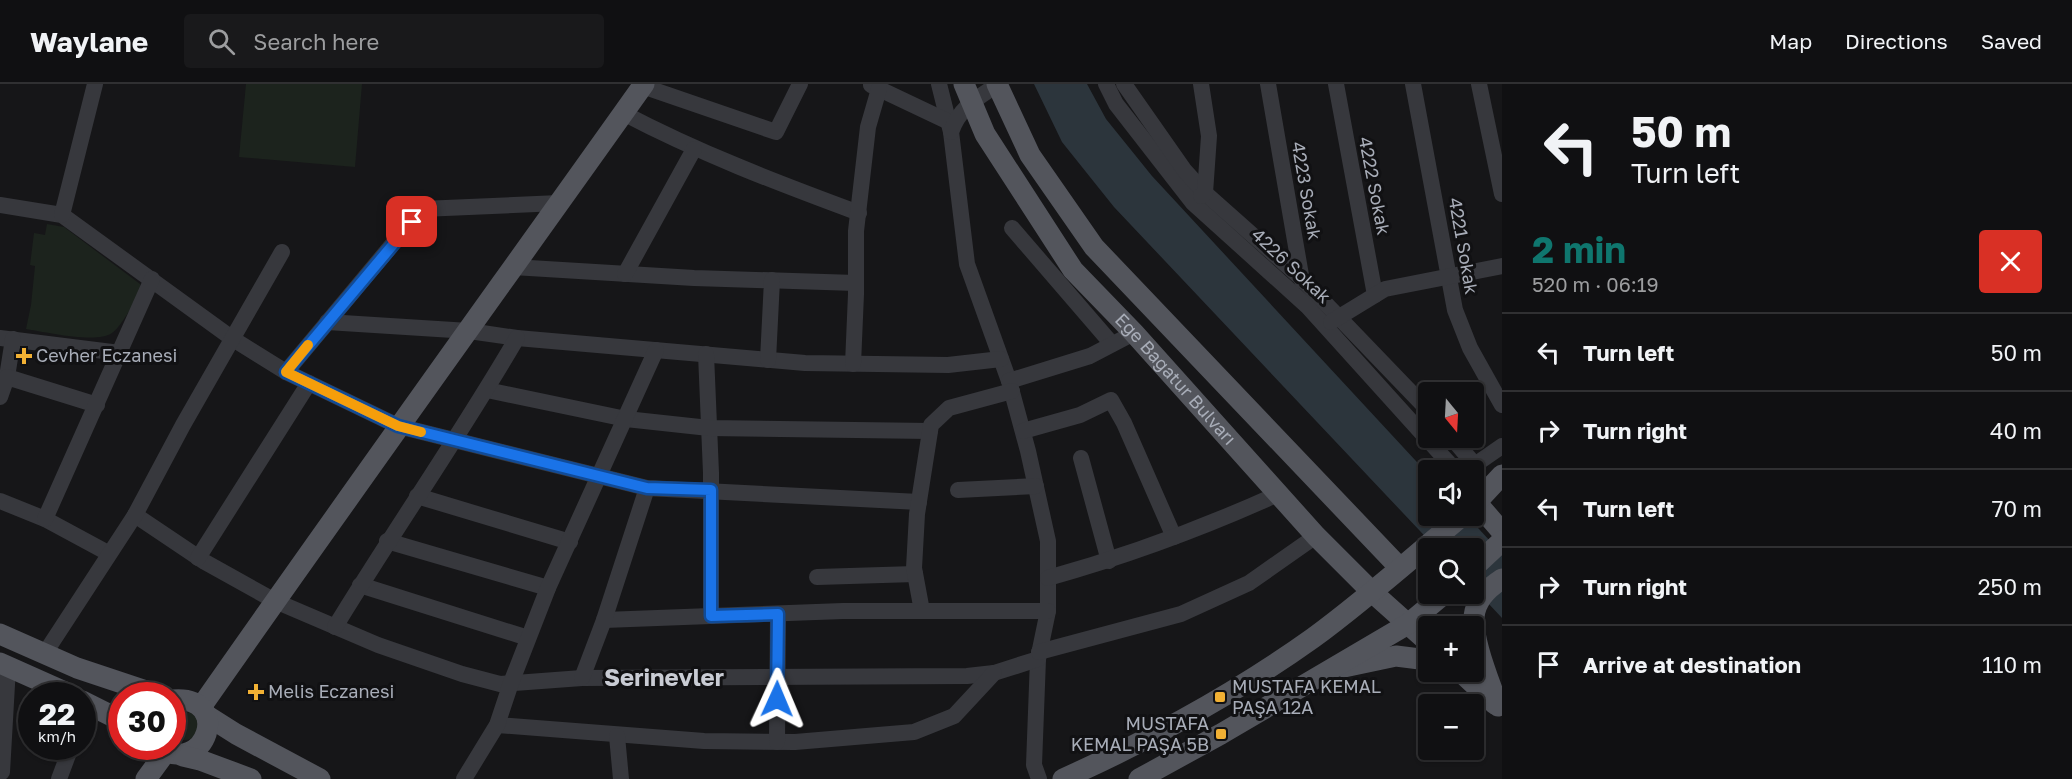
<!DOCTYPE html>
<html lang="en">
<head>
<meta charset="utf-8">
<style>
	body { margin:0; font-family:"Golos Text",sans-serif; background:#19191b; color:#f1f3f6; height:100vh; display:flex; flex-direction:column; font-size:22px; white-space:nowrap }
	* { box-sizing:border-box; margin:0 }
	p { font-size:20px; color:#9c9d9f }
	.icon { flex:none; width:33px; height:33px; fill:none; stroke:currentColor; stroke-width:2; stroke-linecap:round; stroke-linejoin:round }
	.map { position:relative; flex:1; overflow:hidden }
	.sheet { display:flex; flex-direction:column; background:#101012; width:570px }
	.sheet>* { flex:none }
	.guide { background:#101012; color:#f1f3f6; overflow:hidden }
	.needle { width:39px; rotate:162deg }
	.buttons { position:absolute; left:1418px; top:298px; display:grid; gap:12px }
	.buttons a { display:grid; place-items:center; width:66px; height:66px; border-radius:6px; background:#101012; box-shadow:0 2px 4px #0004,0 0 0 2px #303032; font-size:30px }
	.speed { position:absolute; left:18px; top:598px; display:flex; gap:12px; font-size:30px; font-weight:700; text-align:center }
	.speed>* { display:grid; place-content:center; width:78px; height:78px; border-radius:50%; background:#101012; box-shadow:0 2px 4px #0004,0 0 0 2px #303032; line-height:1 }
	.speed small { font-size:15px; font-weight:400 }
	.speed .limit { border:9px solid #d22; background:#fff; color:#111 }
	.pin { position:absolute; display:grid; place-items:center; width:51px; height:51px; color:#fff; margin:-26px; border-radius:12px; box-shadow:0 3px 9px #0006 }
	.me { position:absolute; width:66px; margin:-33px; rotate:1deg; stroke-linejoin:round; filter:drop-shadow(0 0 4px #0008) }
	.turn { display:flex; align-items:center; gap:21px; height:126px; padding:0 30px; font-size:27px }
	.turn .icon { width:78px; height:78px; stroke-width:2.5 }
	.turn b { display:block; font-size:42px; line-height:51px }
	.round { display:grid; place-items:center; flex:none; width:63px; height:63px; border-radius:6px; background:#19191b }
	.summary { display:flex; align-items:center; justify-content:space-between; height:102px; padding:0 30px }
	h1 { font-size:36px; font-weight:700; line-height:45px; color:#0f766e }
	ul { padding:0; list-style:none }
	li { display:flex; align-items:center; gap:18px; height:78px; padding:0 30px; border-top:2px solid #303032 }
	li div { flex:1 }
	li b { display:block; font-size:22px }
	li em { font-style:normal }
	header { display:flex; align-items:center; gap:36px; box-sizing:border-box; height:84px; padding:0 30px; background:#101012; border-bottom:2px solid #303032 }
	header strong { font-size:28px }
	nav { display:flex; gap:33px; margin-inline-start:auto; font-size:21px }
	.search { width:420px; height:54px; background:#19191b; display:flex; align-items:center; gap:15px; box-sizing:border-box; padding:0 21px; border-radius:6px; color:#9c9d9f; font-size:22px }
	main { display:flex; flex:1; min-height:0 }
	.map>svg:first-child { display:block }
	.green { fill:#1c231d }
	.water { fill:#2c353c }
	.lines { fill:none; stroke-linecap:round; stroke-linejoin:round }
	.minor { stroke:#37383d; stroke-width:16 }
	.major { stroke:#53555c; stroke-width:21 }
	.route-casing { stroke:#114b97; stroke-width:15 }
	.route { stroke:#1a73e8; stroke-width:10 }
	.slow { stroke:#f59e0b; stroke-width:10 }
	.poi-dot { fill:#f2b134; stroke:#111113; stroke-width:2 }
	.labels { text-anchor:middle; stroke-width:6; stroke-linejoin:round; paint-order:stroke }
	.street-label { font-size:18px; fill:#a8adb8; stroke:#111113 }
	.poi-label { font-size:18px; fill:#a8adb8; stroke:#111113; text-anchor:start }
	.district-label { font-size:24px; font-weight:bold; fill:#c9ccd4; stroke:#111113 }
</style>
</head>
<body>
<header>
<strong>Waylane</strong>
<div class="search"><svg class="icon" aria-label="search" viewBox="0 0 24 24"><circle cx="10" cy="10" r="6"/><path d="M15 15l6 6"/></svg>Search here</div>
<nav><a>Map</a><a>Directions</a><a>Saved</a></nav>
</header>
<main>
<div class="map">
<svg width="1502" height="695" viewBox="0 0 1502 695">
	<rect width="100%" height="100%" fill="#161618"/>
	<!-- green -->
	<g class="green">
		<polygon points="246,0 362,0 355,83 239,73"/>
		<path d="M47,140l17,3 76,57 1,7c-7,11 -19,35 -29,42 -15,11 -67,-1 -86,-4l5,-24 4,-39 -5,-1 4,-32 11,2z"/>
		<circle cx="185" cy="642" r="14"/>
	</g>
	<!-- water -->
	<polygon class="water" points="1034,0 1087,0 1106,35 1152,92 1428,390 1428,432 1467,432 1502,470 1502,534 1473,503 1473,465 1437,465 1114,123 1062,58"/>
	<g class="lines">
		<!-- minor -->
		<g class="minor">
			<polyline points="939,0 951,48 967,180 1009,297 1028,367 1048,457 1048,527 1038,575 1034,681 1039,695"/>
			<polyline points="1106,0 1116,20 1193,119 1307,222 1456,387"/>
			<polyline points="1124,0 1185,87 1205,109 1302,195 1428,326"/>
			<polyline points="1201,0 1209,52 1205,109 1201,112"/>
			<polyline points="1268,0 1302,197"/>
			<polyline points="1336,0 1375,211"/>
			<polyline points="1413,0 1455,226 1470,264 1502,321"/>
			<polyline points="1479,0 1502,110"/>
			<polyline points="871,1 949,38"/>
			<polyline points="642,2 776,48 800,0"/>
			<path d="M623,29c76,40 155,70 236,100"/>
			<path d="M951,48c9,-25 25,-33 46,-47"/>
			<polyline points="0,121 62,131 233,255 286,288 398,342 647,404 919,418"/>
			<polyline points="62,131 95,0"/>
			<polyline points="1012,144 1112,260"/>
			<polyline points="513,183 694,194 856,199"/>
			<polyline points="625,190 694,65"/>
			<polyline points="327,238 469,247 517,254 805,279 948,281 1001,275"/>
			<polyline points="1331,238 1385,205 1502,182"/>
			<polyline points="0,254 120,269"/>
			<polyline points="706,270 711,389 711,532"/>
			<polyline points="768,276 772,196"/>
			<polyline points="853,280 856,210 856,147 868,43 879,5"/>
			<polyline points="286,288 422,125 559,119"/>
			<polyline points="7,293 13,255"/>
			<polyline points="1009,297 1090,272 1134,249"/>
			<polyline points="487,306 626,335 709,344 930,347"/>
			<polyline points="0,313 7,293 97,321"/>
			<polyline points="1023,347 1080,331 1111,316 1124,339 1174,453"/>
			<polyline points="1452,354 1475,381"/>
			<polyline points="1081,374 1109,477"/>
			<polyline points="1466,387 1502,362"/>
			<polyline points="958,406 1036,402"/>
			<polyline points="417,412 570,458"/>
			<polyline points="0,417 45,435 108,469"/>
			<polyline points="135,431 205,478 275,517 378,561 462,590 500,600 582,594 967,592 994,589 1038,575"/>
			<polyline points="45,435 152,195"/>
			<polyline points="387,457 548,504"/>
			<polyline points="198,474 309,299"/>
			<polyline points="817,493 915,490"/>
			<path d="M1048,494c79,-22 155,-50 230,-84"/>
			<polyline points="360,501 528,554"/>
			<polyline points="922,527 914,484 917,430 931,341 949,324 1012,307"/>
			<polyline points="604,536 843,527 1048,527"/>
			<path d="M335,543c59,-97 125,-191 182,-289"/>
			<polyline points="1039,568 1181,530 1249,499 1316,452"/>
			<polyline points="45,569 135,431 183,341 282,168"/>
			<polyline points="582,594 604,536 647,404"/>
			<polyline points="82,634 88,620"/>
			<polyline points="497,641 704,657 795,658 914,648 954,632 994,589"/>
			<polyline points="617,652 621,695"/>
			<polyline points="777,658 778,530"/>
			<polyline points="0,688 2,688 8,583"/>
			<polyline points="59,695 71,663"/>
			<polyline points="464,695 497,641 511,599 548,504 656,266"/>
		</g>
		<!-- major -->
		<g class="major">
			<path id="s1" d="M964,0l21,50 88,136 61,63 182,203 56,56 56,50"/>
			<polyline points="997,0 1030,71 1094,163 1400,484"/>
			<polyline points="1477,419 1502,448"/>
			<polyline points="1473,422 1502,391"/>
			<polyline points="1473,484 1502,457"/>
			<polyline points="0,550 77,584 161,612"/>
			<polyline points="0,579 74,612"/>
			<polyline points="1344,583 1396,572 1428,576"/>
			<polyline points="1461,588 1495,620"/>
			<polyline points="82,617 122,637"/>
			<path d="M1498,622c-8,-23 -29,-72 -23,-95 4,-15 15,-24 27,-32"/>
			<path d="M201,623c146,-209 295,-415 443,-623"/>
			<polyline points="206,631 236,650 320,695"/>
			<path d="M158,663c48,32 76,-53 14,-47"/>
			<polyline points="183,672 200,676 251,695"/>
			<polyline points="146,695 165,669"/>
			<path d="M1063,695c87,-39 173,-86 250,-141 52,-38 100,-81 149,-122"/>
			<polyline points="1139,695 1221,650 1408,540 1444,510"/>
		</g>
	</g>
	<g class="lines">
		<defs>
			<polyline id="route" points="412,138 286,288 398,342 647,404 711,406 711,532 778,530 777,615"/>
		</defs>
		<!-- route casing -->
		<use href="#route" class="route-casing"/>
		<!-- route -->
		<use href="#route" class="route"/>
		<!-- slow -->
		<polyline class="slow" points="308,261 286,288 398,342 421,348"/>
	</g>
	<!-- markers -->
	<g class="poi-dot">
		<path d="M21 263h6v6h6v6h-6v6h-6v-6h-6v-6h6z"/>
		<path d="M253 599h6v6h6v6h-6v6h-6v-6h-6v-6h6z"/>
		<rect x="1214" y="607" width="12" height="12" rx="3"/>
		<rect x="1215" y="644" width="12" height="12" rx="3"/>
	</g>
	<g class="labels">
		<!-- street labels -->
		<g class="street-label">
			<text transform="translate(1374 102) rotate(79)" y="6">4222 Sokak</text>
			<text transform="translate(1306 107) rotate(80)" y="6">4223 Sokak</text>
			<text transform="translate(1463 162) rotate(80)" y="6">4221 Sokak</text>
			<text transform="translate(1291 182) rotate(43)" y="6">4226 Sokak</text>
			<text dy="6" stroke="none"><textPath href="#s1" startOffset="366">Ege Bağatur Bulvarı</textPath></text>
		</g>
		<!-- poi labels -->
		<g class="poi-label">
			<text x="36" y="278">Cevher Eczanesi</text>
			<text x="1232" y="609">MUSTAFA KEMAL<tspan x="1232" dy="21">PAŞA 12A</tspan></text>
			<text x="268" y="614">Melis Eczanesi</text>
			<text x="1209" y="646" text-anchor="end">MUSTAFA<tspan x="1209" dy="21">KEMAL PAŞA 5B</tspan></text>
		</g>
		<!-- district labels -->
		<g class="district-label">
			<text x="664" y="602">Serinevler</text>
		</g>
	</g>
</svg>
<div class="buttons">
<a><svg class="needle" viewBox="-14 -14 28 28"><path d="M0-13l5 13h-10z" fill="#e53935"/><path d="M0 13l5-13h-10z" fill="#9c9d9f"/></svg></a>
<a><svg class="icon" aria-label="sound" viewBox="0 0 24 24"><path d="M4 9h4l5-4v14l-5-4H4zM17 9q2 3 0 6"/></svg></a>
<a><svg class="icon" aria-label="search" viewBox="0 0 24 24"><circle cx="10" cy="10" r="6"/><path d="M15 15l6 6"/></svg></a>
<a>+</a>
<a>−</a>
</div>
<div class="speed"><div>22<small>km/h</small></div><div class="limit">30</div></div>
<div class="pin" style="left:412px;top:138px;background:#d93025"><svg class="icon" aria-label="arrive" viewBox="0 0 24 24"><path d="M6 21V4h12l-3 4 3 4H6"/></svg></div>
<svg class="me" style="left:777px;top:615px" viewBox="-20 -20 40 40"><path d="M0-17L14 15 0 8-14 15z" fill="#1a73e8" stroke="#fff" stroke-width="4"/></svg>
</div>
<section class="sheet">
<div class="guide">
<div class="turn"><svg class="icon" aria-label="left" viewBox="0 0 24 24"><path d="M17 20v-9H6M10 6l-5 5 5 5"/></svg><div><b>50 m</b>Turn left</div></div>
</div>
<div class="summary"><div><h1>2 min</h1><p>520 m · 06:19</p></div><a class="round" style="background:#d93025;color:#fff"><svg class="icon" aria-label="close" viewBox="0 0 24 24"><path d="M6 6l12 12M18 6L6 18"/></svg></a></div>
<ul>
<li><svg class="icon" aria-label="left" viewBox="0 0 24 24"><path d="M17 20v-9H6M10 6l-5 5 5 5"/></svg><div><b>Turn left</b></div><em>50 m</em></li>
<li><svg class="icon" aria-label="right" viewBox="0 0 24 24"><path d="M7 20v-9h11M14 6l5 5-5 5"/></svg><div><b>Turn right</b></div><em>40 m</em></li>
<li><svg class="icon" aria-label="left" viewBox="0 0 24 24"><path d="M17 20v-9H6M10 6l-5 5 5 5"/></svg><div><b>Turn left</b></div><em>70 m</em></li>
<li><svg class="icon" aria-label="right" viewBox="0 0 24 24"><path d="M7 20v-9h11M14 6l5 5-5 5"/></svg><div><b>Turn right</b></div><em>250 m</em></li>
<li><svg class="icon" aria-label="arrive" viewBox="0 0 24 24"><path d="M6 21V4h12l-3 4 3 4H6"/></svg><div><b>Arrive at destination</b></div><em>110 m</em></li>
</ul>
</section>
</main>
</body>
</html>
